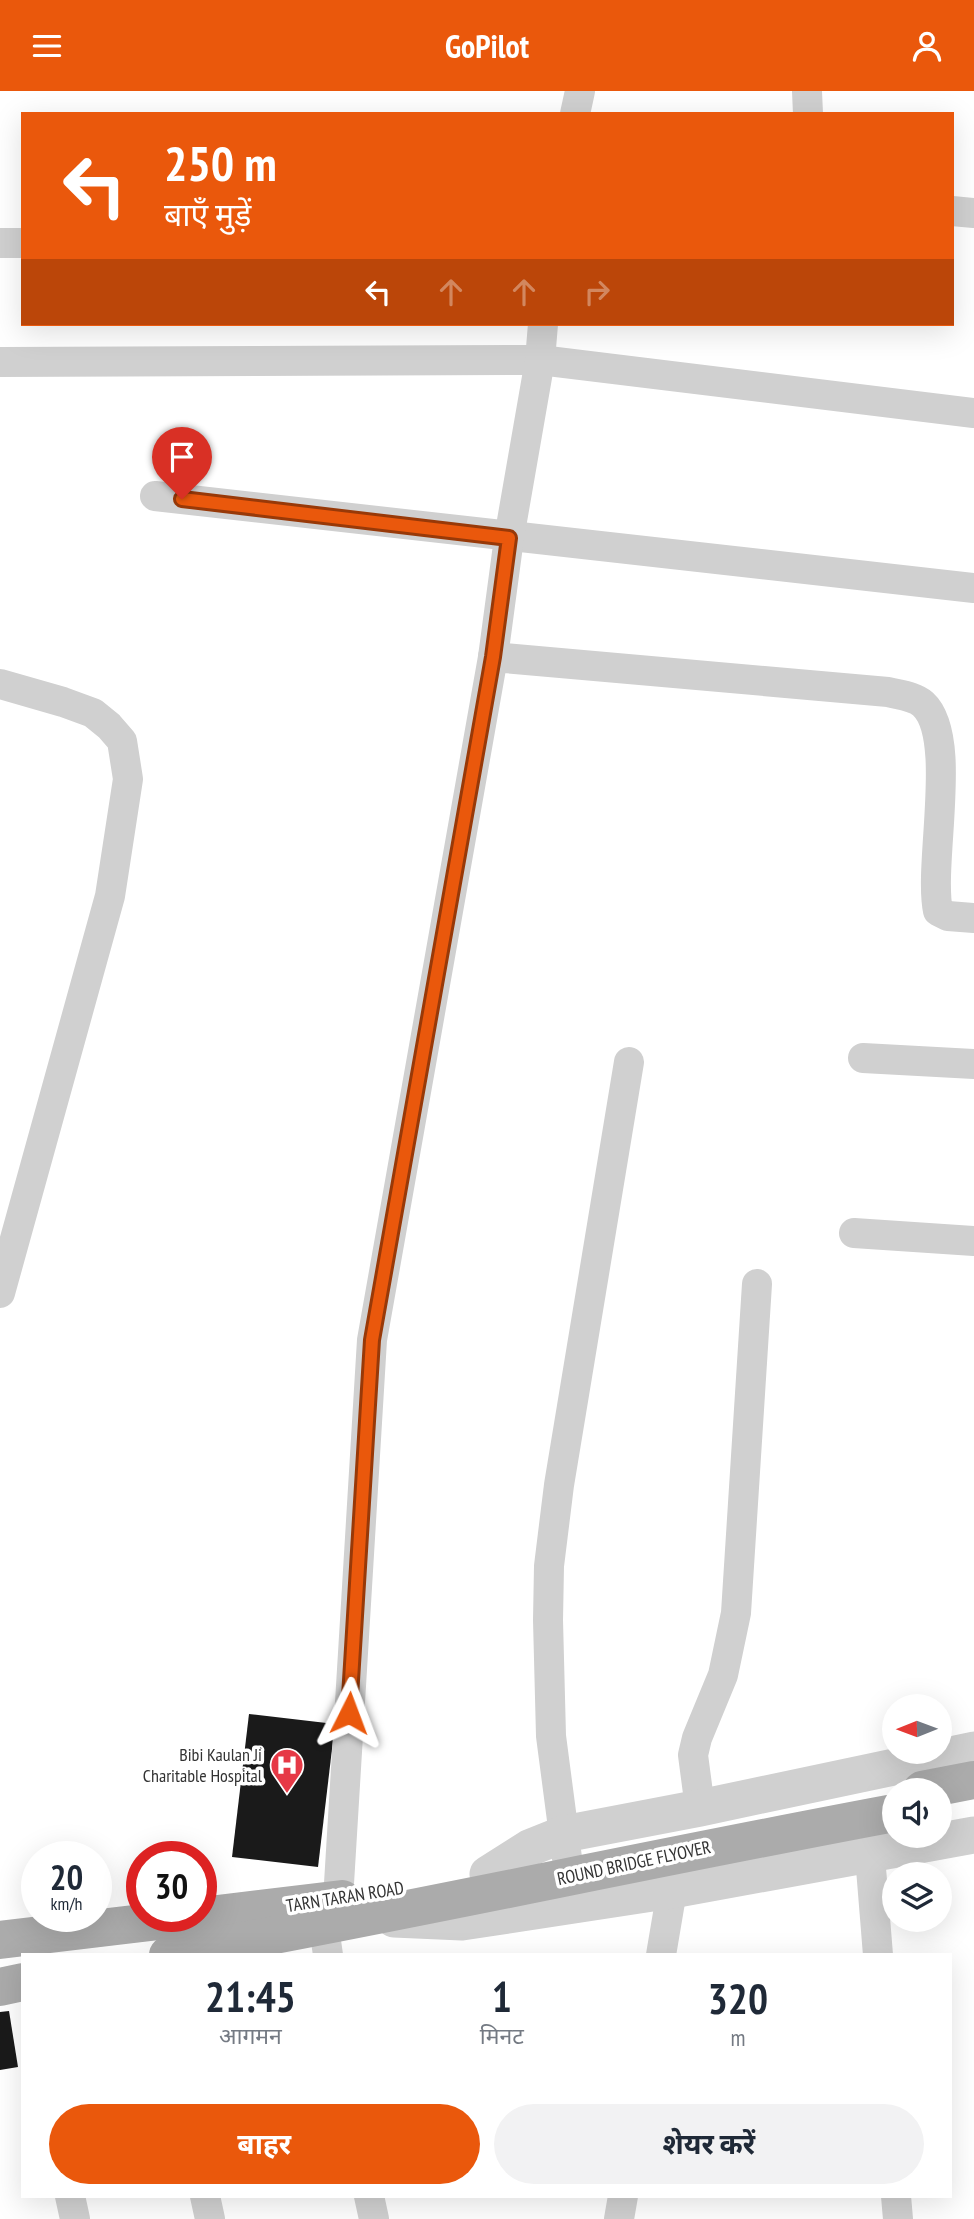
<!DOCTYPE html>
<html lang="hi">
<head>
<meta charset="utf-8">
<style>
	body { margin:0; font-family:"PT Sans Narrow","Noto Sans Devanagari",sans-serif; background:#f2f2f3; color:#1f2937; height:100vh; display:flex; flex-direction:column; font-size:26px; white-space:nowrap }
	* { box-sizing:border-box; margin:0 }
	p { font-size:23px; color:#747a83 }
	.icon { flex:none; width:38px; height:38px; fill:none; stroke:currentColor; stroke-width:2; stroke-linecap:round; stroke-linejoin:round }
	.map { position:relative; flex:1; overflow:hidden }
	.details { position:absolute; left:21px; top:1862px; width:931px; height:245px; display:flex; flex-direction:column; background:#fff; border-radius:0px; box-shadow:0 7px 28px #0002 }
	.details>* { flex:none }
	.top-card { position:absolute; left:21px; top:21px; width:933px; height:214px; border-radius:0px; box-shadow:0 7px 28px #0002; background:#ea580c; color:#fff; overflow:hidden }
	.needle { width:46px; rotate:269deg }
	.buttons { position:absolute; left:882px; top:1603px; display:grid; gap:14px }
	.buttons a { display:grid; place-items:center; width:70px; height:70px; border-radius:50%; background:#fff; box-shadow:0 7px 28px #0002; font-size:35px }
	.speed { position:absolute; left:21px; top:1750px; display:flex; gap:14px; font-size:35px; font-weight:700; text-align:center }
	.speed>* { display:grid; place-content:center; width:91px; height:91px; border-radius:50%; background:#fff; box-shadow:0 7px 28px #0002; line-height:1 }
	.speed small { font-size:18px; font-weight:400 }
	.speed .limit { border:10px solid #d22; background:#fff; color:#111 }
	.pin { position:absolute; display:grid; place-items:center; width:60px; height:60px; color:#fff; margin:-72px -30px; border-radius:50% 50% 50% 0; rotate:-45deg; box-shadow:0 0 7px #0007 }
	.pin .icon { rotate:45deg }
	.me { position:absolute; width:77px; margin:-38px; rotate:3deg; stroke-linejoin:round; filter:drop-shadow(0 0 5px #0008) }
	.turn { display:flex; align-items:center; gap:24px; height:147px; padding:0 28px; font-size:32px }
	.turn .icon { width:91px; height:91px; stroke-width:2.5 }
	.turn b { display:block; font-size:49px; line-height:60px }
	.lanes { display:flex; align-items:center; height:66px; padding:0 28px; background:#0003; justify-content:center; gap:35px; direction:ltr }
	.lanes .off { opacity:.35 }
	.eta { display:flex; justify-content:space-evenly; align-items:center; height:119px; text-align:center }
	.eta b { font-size:42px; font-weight:700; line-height:49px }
	.button { display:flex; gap:14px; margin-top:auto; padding:14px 28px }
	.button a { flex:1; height:80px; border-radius:42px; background:#ea580c; color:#fff; font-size:28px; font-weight:700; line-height:80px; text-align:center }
	.button a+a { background:#f2f2f3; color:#1f2937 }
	header { display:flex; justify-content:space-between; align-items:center; height:91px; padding:0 28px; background:#ea580c; color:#fff; font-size:32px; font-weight:700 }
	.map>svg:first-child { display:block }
	.building { fill:#1a1a1a }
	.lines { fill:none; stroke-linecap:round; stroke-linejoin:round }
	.minor { stroke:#d0d0d0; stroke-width:30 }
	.tertiary { stroke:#d0d0d0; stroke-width:37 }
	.primary { stroke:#ababab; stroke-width:38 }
	.route-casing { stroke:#983908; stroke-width:18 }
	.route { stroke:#ea580c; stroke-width:12 }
	.labels { text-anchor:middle; stroke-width:7; stroke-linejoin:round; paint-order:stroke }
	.poi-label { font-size:18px; fill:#333; stroke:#fff; text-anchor:end }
	.street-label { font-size:18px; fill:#333; stroke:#fff }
</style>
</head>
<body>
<header><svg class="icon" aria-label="menu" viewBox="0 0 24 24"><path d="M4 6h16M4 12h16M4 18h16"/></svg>GoPilot<svg class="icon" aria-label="person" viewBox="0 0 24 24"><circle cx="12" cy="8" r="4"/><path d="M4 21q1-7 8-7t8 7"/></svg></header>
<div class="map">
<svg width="974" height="2128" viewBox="0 0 974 2128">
	<rect width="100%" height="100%" fill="#fff"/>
	<!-- building -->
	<g class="building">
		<polygon points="249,1623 335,1633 318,1776 232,1766"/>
		<polygon points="9,1920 18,1976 0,1979 0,1921"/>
	</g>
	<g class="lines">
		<!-- minor -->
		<g class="minor">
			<polyline points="807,0 808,23"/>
			<polyline points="575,23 580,0"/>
			<polyline points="952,120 974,122"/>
			<polyline points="0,152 23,152"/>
			<polyline points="0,271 540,269 543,233"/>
			<polyline points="155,405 974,497"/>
			<polyline points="493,566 509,447 540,269 974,322"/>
			<polyline points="0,593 63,611 93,622 109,635 122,650 128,688 110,805 0,1202"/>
			<polyline points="863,967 974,973"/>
			<polyline points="854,1142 974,1150"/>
			<polyline points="700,1717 693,1664 697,1647 723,1584 736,1522 757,1193"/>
			<polyline points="870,1765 878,1864"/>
			<polyline points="567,1767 551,1645 548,1529 549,1475 559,1394 629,971"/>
			<path d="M338,1809l34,-560 121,-683 395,35c11,3 26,4 35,12 36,33 5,159 15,207l10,5 26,2"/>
			<polyline points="324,1836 328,1864"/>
			<polyline points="661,1864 672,1799"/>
			<polyline points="70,2105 75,2128"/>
			<polyline points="205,2105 210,2128"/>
			<polyline points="369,2105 374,2128"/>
			<polyline points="896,2105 898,2128"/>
			<polyline points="619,2128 623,2105"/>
		</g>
		<!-- tertiary -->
		<g class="tertiary">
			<polyline points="488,1783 529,1757 564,1743 700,1717 974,1659"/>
			<polyline points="394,1828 462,1831 672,1799 974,1744"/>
		</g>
		<!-- primary -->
		<g class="primary">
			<polyline points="922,1699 974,1689"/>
			<polyline points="201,1825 342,1808"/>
			<polyline points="0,1849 201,1825"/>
			<path d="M168,1864c243,-44 484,-97 726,-142"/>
			<polyline points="0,1896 23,1891"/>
		</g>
	</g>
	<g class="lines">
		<defs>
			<polyline id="route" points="182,408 509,447 493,566 372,1249 349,1622"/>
		</defs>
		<!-- route casing -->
		<use href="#route" class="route-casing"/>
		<!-- route -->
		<use href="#route" class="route"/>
	</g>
	<!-- icons -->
	<defs>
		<symbol id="hospital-pin" viewBox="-11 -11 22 30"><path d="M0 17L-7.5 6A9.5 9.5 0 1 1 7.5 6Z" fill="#e63946" stroke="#fff"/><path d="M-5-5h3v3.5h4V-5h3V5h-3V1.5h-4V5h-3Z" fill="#fff"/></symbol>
	</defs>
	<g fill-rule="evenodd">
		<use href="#hospital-pin" x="268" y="1655" width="38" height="52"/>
	</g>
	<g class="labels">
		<!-- poi labels -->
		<g class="poi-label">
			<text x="262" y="1670">Bibi Kaulan Ji<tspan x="262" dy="21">Charitable Hospital</tspan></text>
		</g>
		<!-- street labels -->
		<g class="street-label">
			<text transform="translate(634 1772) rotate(-12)" y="6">ROUND BRIDGE FLYOVER</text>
			<text transform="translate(345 1806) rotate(-9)" y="6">TARN TARAN ROAD</text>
		</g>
	</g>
</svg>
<div class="buttons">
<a><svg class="needle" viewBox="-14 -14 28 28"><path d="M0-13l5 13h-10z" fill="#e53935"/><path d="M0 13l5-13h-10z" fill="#747a83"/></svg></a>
<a><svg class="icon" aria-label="sound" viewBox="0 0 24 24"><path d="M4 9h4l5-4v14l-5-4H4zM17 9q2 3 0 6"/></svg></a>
<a><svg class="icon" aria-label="layers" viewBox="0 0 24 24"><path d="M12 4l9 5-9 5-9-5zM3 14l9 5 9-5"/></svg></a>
</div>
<div class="speed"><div>20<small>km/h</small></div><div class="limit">30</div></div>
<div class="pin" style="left:182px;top:408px;background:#d93025"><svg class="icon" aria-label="arrive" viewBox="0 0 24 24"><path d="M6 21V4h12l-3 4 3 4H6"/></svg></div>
<svg class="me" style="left:349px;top:1622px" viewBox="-20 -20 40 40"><path d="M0-17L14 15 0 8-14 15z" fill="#ea580c" stroke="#fff" stroke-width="4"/></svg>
<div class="top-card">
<div class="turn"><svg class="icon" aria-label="left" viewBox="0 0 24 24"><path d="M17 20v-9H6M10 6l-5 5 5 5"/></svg><div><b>250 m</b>बाएँ मुड़ें</div></div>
<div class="lanes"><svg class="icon" aria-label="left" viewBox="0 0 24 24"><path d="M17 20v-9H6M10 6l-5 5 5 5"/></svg><svg class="icon off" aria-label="ahead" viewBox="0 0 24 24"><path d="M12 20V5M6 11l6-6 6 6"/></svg><svg class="icon off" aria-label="ahead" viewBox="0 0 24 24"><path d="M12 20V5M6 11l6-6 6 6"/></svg><svg class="icon off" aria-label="right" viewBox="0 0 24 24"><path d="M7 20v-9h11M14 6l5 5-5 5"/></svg></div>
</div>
<section class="details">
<div class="eta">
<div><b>21:45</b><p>आगमन</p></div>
<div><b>1</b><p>मिनट</p></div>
<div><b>320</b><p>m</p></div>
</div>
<div class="button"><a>बाहर</a><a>शेयर करें</a></div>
</section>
</div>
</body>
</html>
